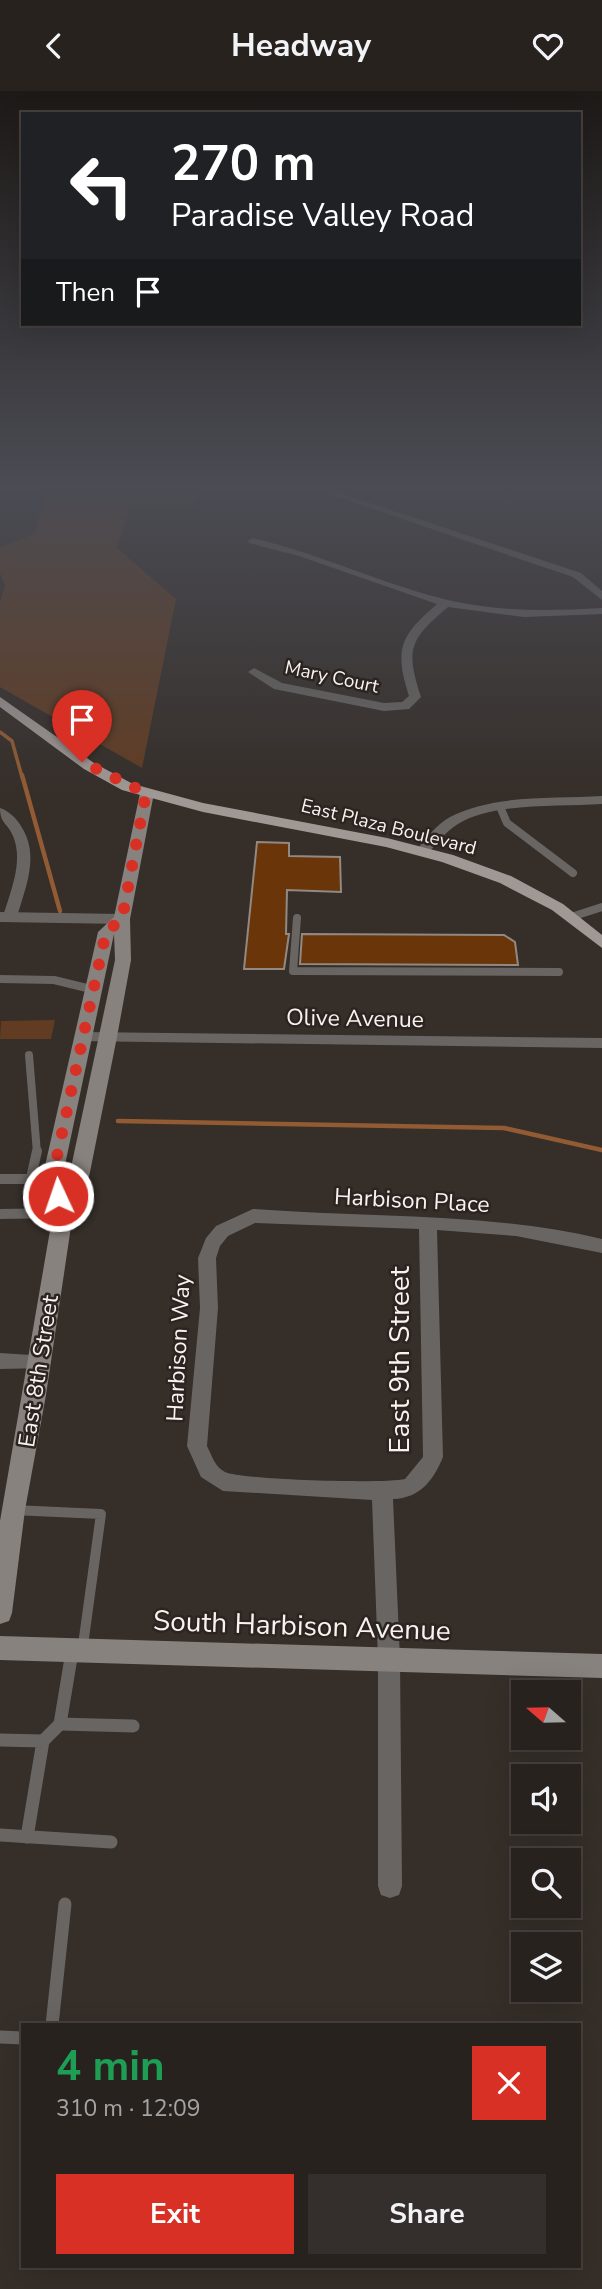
<!DOCTYPE html>
<html lang="en">
<head>
<meta charset="utf-8">
<style>
	body { margin:0; font-family:"Nunito Sans",sans-serif; background:#342f2c; color:#f1f3f6; height:100vh; display:flex; flex-direction:column; font-size:26px; white-space:nowrap }
	* { box-sizing:border-box; margin:0 }
	p { font-size:23px; color:#a5a4a4 }
	.icon { flex:none; width:38px; height:38px; fill:none; stroke:currentColor; stroke-width:2; stroke-linecap:round; stroke-linejoin:round }
	.map { position:relative; flex:1; overflow:hidden }
	.details { position:absolute; left:21px; top:1932px; width:560px; height:245px; display:flex; flex-direction:column; background:#28221f; border-radius:0px; box-shadow:0 7px 28px #0002,0 0 0 2px #443f3d }
	.details>* { flex:none }
	.top-card { position:absolute; left:21px; top:21px; width:560px; height:214px; border-radius:0px; box-shadow:0 7px 28px #0002,0 0 0 2px #443f3d; background:#202124; color:#fff; overflow:hidden }
	.needle { width:46px; rotate:290deg }
	.fabs { position:absolute; left:511px; top:1589px; display:grid; gap:14px }
	.fabs a { display:grid; place-items:center; width:70px; height:70px; border-radius:0px; background:#28221f; box-shadow:0 7px 28px #0002,0 0 0 2px #443f3d; font-size:35px }
	.pin { position:absolute; display:grid; place-items:center; width:60px; height:60px; color:#fff; margin:-72px -30px; border-radius:50% 50% 50% 0; rotate:-45deg; box-shadow:0 0 7px #0007 }
	.pin .icon { rotate:45deg }
	.me { position:absolute; width:77px; margin:-38px; rotate:357deg; stroke-linejoin:round; filter:drop-shadow(0 0 5px #0008) }
	.turn { display:flex; align-items:center; gap:24px; height:147px; padding:0 35px; font-size:32px }
	.turn .icon { width:91px; height:91px; stroke-width:2.5 }
	.turn b { display:block; font-size:49px; line-height:60px }
	.then { display:flex; align-items:center; height:66px; padding:0 35px; background:#0003; gap:14px; font-size:26px }
	.round { display:grid; place-items:center; flex:none; width:74px; height:74px; border-radius:0px; background:#342f2c }
	.summary { display:flex; align-items:center; justify-content:space-between; height:119px; padding:0 35px }
	h1 { font-size:42px; font-weight:700; line-height:52px; color:#1e9e55 }
	.button { display:flex; gap:14px; margin-top:auto; padding:14px 35px }
	.button a { flex:1; height:80px; border-radius:0px; background:#d93025; color:#fff; font-size:28px; font-weight:700; line-height:80px; text-align:center }
	.button a+a { background:#342f2c; color:#f1f3f6 }
	header { display:flex; justify-content:space-between; align-items:center; height:91px; padding:0 35px; background:#28221f; font-size:32px; font-weight:700 }
	.map>svg:first-child { display:block }
	.green { fill:#613c22 }
	.lines { fill:none; stroke-linecap:round; stroke-linejoin:round }
	.stream-far1 { stroke:#925b33; stroke-width:3.5 }
	.stream { stroke:#925b33; stroke-width:4.5 }
	.building { fill:#693509; stroke:#928983; stroke-width:2 }
	.service-far2 { stroke:#686562; stroke-width:8 }
	.service-far1 { stroke:#686562; stroke-width:10 }
	.service { stroke:#686562; stroke-width:13 }
	.minor { fill:#686562; fill-rule:evenodd }
	.tertiary { fill:#686562; fill-rule:evenodd }
	.secondary { fill:#88827e; fill-rule:evenodd }
	.primary { fill:#a09894; fill-rule:evenodd }
	.route { stroke:#d93025; stroke-width:12; stroke-dasharray:0 21.6 }
	.labels { text-anchor:middle; stroke-width:5; stroke-linejoin:round; paint-order:stroke }
	.far-street-label { font-size:19px; fill:#f8f3f0; stroke:#2b2420 }
	.street-label { font-size:23px; fill:#f8f3f0; stroke:#2b2420 }
	.near-street-label { font-size:28px; fill:#f8f3f0; stroke:#2b2420 }
</style>
</head>
<body>
<header><svg class="icon" aria-label="back" viewBox="0 0 24 24"><path d="M15 5l-7 7 7 7"/></svg>Headway<svg class="icon" aria-label="heart" viewBox="0 0 24 24"><path d="M12 20l-8-8c-3-5 5-10 8-4 3-6 11-1 8 4z"/></svg></header>
<div class="map">
<svg width="602" height="2198" viewBox="0 0 602 2198">
	<rect width="100%" height="100%" fill="#352e29"/>
	<!-- green -->
	<g class="green">
		<polygon points="46,398 196,398 193,415 130,415 117,457 176,508 142,677 0,596 0,511 5,495 0,482 0,457 35,442"/>
		<polygon points="55,929 51,948 0,948 1,930"/>
	</g>
	<g class="lines">
		<!-- stream-far1 -->
		<polyline class="stream-far1" points="0,641 12,650 22,686"/>
		<!-- stream -->
		<g class="stream">
			<polyline points="22,684 60,820"/>
			<polyline points="118,1030 504,1037 602,1059"/>
		</g>
	</g>
	<!-- building -->
	<g class="building">
		<polygon points="257,751 289,752 289,765 340,766 341,801 287,799 286,843 289,843 284,878 244,878"/>
		<polygon points="302,843 504,844 515,851 518,874 300,873"/>
	</g>
	<g class="lines">
		<!-- service-far2 -->
		<g class="service-far2">
			<polyline points="501,718 507,732 573,782"/>
			<polyline points="571,826 602,816"/>
			<polyline points="297,827 293,880 559,881"/>
			<polyline points="0,888 54,889 95,899"/>
			<polyline points="29,964 37,1062"/>
		</g>
		<!-- service-far1 -->
		<g class="service-far1">
			<polyline points="31,1087 37,1060"/>
			<polyline points="0,1088 52,1088"/>
			<polyline points="0,1123 63,1122"/>
			<polyline points="13,1419 101,1423 83,1554"/>
		</g>
		<!-- service -->
		<g class="service">
			<polyline points="83,1557 84,1552"/>
			<polyline points="72,1561 60,1633 133,1635"/>
			<polyline points="0,1649 43,1650 27,1746"/>
			<polyline points="43,1650 60,1633"/>
			<polyline points="0,1744 111,1751"/>
			<polyline points="52,1934 65,1813"/>
			<polyline points="0,1946 23,1947"/>
		</g>
		<!-- minor -->
		<g class="minor">
			<polygon points="314,398 328,398 581,482 602,500 602,509 573,486"/>
			<path d="M253,447c68,16 131,47 199,63 50,11 100,10 150,7v6l-78,3 -76,-10c-38,32 -43,42 -27,90l-12,12 -25,2 -110,-22 -26,-17 6,-4 28,15 102,20 18,-1 7,-6c-15,-47 -9,-60 28,-92l-138,-48 -50,-13 -1,-2z"/>
			<path d="M602,705v8c-42,3 -109,-2 -144,20 -13,8 -22,20 -31,31l-5,1 -7,-4c10,-13 21,-27 35,-35 44,-23 104,-18 152,-21z"/>
			<path d="M0,717c9,3 16,10 21,18 19,29 5,60 -4,91l-7,4 -7,-4c7,-25 21,-55 10,-81 -5,-13 -13,-12 -13,-28z"/>
			<polygon points="83,941 602,947 602,957 77,950 75,946 77,942"/>
			<path d="M253,1118c117,9 234,3 349,30v14l-86,-17 -79,-6 6,227c-10,24 -23,41 -50,42l7,160 2,227 -3,9 -9,3 -9,-3 -3,-9v-227l-6,-159 -149,-9 -22,-14 -14,-31 13,-138 -2,-50 8,-20 10,-12zM255,1132l164,6 4,228 -18,22c-21,5 -163,1 -180,-7 -10,-5 -13,-16 -18,-26l11,-138 -2,-50 4,-12 8,-10z"/>
			<polygon points="0,1262 47,1265 50,1271 47,1277 0,1278"/>
		</g>
		<!-- tertiary -->
		<polygon class="tertiary" points="0,821 122,823 130,828 122,833 0,831"/>
		<!-- secondary -->
		<g class="secondary">
			<path d="M147,698l7,4 -24,126 1,41 -14,77 -28,140 -16,36 -27,182 -21,115 -13,103 -3,8 -9,3v-103l53,-308 -11,-34 56,-247 16,-15 26,-124zM114,843l1,26 -46,217 -4,11 -3,-9z"/>
			<polygon points="0,1545 602,1563 602,1587 0,1569"/>
		</g>
		<!-- primary -->
		<polygon class="primary" points="0,606 94,672 133,693 203,712 387,747 453,764 511,785 563,813 602,844 602,857 552,819 500,792 442,771 386,756 203,721 122,699 84,678 0,616"/>
	</g>
	<!-- sky -->
	<linearGradient id="sky" x2="0" y2="1"><stop stop-color="#1d1917"/><stop offset="0.56" stop-color="#4b4c54"/><stop offset="1" stop-color="#4b4c54" stop-opacity="0"/></linearGradient>
	<rect width="602" height="706" fill="url(#sky)"/>
	<g class="lines">
		<!-- route -->
		<polyline class="route" points="58,1105 52,1088 106,841 122,828 146,702 82,671"/>
	</g>
	<g class="labels">
		<!-- far-street labels -->
		<g class="far-street-label">
			<text transform="translate(332 585) rotate(12)" y="7">Mary Court</text>
			<text transform="translate(389 735) rotate(14)" y="7">East Plaza Boulevard</text>
		</g>
		<!-- street labels -->
		<g class="street-label">
			<text transform="translate(355 927) rotate(1)" y="8">Olive Avenue</text>
			<text transform="translate(412 1109) rotate(3)" y="8">Harbison Place</text>
			<text transform="translate(178 1257) rotate(-87)" y="8">Harbison Way</text>
			<text transform="translate(38 1280) rotate(-81)" y="8">East 8th Street</text>
		</g>
		<!-- near-street labels -->
		<g class="near-street-label">
			<text transform="translate(399 1269) rotate(-90)" y="10">East 9th Street</text>
			<text transform="translate(302 1534) rotate(2)" y="10">South Harbison Avenue</text>
		</g>
	</g>
</svg>
<div class="fabs">
<a><svg class="needle" viewBox="-14 -14 28 28"><path d="M0-13l5 13h-10z" fill="#e53935"/><path d="M0 13l5-13h-10z" fill="#a5a4a4"/></svg></a>
<a><svg class="icon" aria-label="sound" viewBox="0 0 24 24"><path d="M4 9h4l5-4v14l-5-4H4zM17 9q2 3 0 6"/></svg></a>
<a><svg class="icon" aria-label="search" viewBox="0 0 24 24"><circle cx="10" cy="10" r="6"/><path d="M15 15l6 6"/></svg></a>
<a><svg class="icon" aria-label="layers" viewBox="0 0 24 24"><path d="M12 4l9 5-9 5-9-5zM3 14l9 5 9-5"/></svg></a>
</div>
<div class="pin" style="left:82px;top:671px;background:#d93025"><svg class="icon" aria-label="arrive" viewBox="0 0 24 24"><path d="M6 21V4h12l-3 4 3 4H6"/></svg></div>
<svg class="me" style="left:58px;top:1105px" viewBox="-20 -20 40 40"><circle r="17" fill="#d93025" stroke="#fff" stroke-width="3"/><path d="M0-11L8 9 0 5-8 9z" fill="#fff"/></svg>
<div class="top-card">
<div class="turn"><svg class="icon" aria-label="left" viewBox="0 0 24 24"><path d="M17 20v-9H6M10 6l-5 5 5 5"/></svg><div><b>270 m</b>Paradise Valley Road</div></div>
<div class="then">Then<svg class="icon" aria-label="arrive" viewBox="0 0 24 24"><path d="M6 21V4h12l-3 4 3 4H6"/></svg></div>
</div>
<section class="details">
<div class="summary"><div><h1>4 min</h1><p>310 m · 12:09</p></div><a class="round" style="background:#d93025;color:#fff"><svg class="icon" aria-label="close" viewBox="0 0 24 24"><path d="M6 6l12 12M18 6L6 18"/></svg></a></div>
<div class="button"><a>Exit</a><a>Share</a></div>
</section>
</div>
</body>
</html>
